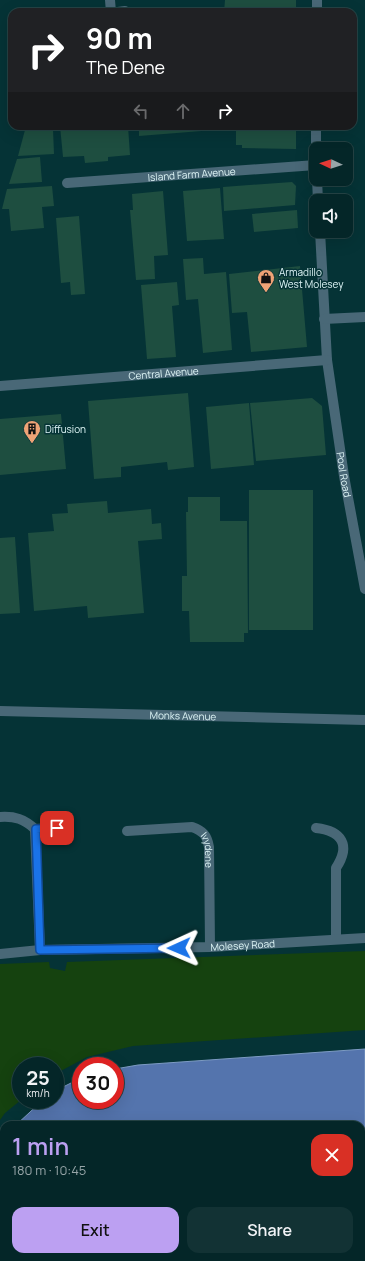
<!DOCTYPE html>
<html lang="en">
<head>
<meta charset="utf-8">
<style>
	body { margin:0; font-family:Manrope,sans-serif; background:#123234; color:#f1f3f6; height:100vh; display:flex; flex-direction:column; font-size:15px; white-space:nowrap }
	* { box-sizing:border-box; margin:0 }
	p { font-size:13px; color:#97a5a8 }
	.icon { flex:none; width:22px; height:22px; fill:none; stroke:currentColor; stroke-width:2; stroke-linecap:round; stroke-linejoin:round }
	.map { position:relative; flex:1; overflow:hidden }
	.details { position:absolute; left:0px; top:1121px; width:365px; height:140px; display:flex; flex-direction:column; background:#042628; border-radius:12px 12px 0 0; box-shadow:0 4px 16px #0002,0 0 0 1px #254345 }
	.details>* { flex:none }
	.guide { position:absolute; left:8px; top:8px; width:349px; height:122px; border-radius:12px; box-shadow:0 4px 16px #0002,0 0 0 1px #254345; background:#202124; color:#fff; overflow:hidden }
	.needle { width:26px; rotate:274deg }
	.tools { position:absolute; left:309px; top:142px; display:grid; gap:8px }
	.tools a { display:grid; place-items:center; width:44px; height:44px; border-radius:8px; background:#042628; box-shadow:0 4px 16px #0002,0 0 0 1px #254345; font-size:20px }
	.speed { position:absolute; left:12px; top:1057px; display:flex; gap:8px; font-size:20px; font-weight:700; text-align:center }
	.speed>* { display:grid; place-content:center; width:52px; height:52px; border-radius:50%; background:#042628; box-shadow:0 4px 16px #0002,0 0 0 1px #254345; line-height:1 }
	.speed small { font-size:10px; font-weight:400 }
	.speed .limit { border:6px solid #d22; background:#fff; color:#111 }
	.pin { position:absolute; display:grid; place-items:center; width:34px; height:34px; color:#fff; margin:-17px; border-radius:8px; box-shadow:0 2px 6px #0006 }
	.me { position:absolute; width:44px; margin:-22px; rotate:269deg; stroke-linejoin:round; filter:drop-shadow(0 0 3px #0008) }
	.turn { display:flex; align-items:center; gap:14px; height:84px; padding:0 12px; font-size:18px }
	.turn .icon { width:52px; height:52px; stroke-width:2.5 }
	.turn b { display:block; font-size:28px; line-height:34px }
	.lanes { display:flex; align-items:center; height:38px; padding:0 12px; background:#0003; justify-content:center; gap:20px; direction:ltr }
	.lanes .off { opacity:.35 }
	.round { display:grid; place-items:center; flex:none; width:42px; height:42px; border-radius:12px; background:#123234 }
	.summary { display:flex; align-items:center; justify-content:space-between; height:68px; padding:0 12px }
	h1 { font-size:24px; font-weight:600; line-height:30px; color:#bca0f2 }
	.cta { display:flex; gap:8px; margin-top:auto; padding:8px 12px }
	.cta a { flex:1; height:46px; border-radius:12px; background:#bca0f2; color:#111; font-size:16px; font-weight:600; line-height:46px; text-align:center }
	.cta a+a { background:#123234; color:#f1f3f6 }
	.map>svg:first-child { display:block }
	.green { fill:#15420f }
	.water { fill:#5474ad; stroke:#7d9bc3 }
	.building { fill:#1e4e40 }
	.lines { fill:none; stroke-linecap:round; stroke-linejoin:round }
	.street { stroke:#496877; stroke-width:10 }
	.route-casing { stroke:#114b97; stroke-width:10 }
	.route { stroke:#1a73e8; stroke-width:7 }
	.labels { text-anchor:middle; stroke-width:3; stroke-linejoin:round; paint-order:stroke }
	.street-label { font-size:10px; fill:#def5f6; stroke:#053336 }
	.poi-label { font-size:10px; fill:#def5f6; stroke:#053336; text-anchor:start }
</style>
</head>
<body>
<div class="map">
<svg width="365" height="1261" viewBox="0 0 365 1261">
	<rect width="100%" height="100%" fill="#053336"/>
	<!-- green -->
	<polygon class="green" points="365,951 365,1030 133,1046 87,1057 55,1074 55,1066 21,1066 21,1100 5,1113 0,1120 0,964 49,962 50,968 65,971 67,962"/>
	<!-- water -->
	<polygon class="water" points="365,1049 365,1261 0,1261 0,1146 4,1140 4,1257 361,1257 361,1125 16,1125 43,1100 55,1100 55,1091 81,1078 81,1100 115,1100 115,1069 138,1065"/>
	<!-- building -->
	<g class="building">
		<polygon points="225,0 296,0 296,12 224,12"/>
		<polygon points="190,7 220,8 220,12 189,12"/>
		<polygon points="60,126 128,126 130,155 108,157 108,161 85,163 84,156 63,157"/>
		<polygon points="139,126 214,126 214,130 139,136"/>
		<polygon points="236,126 296,126 296,149 242,148 242,145 236,145"/>
		<polygon points="53,129 54,154 18,156 25,130"/>
		<polygon points="40,157 42,182 9,184 17,159"/>
		<polygon points="292,182 296,186 295,205 224,211 223,187"/>
		<polygon points="52,186 54,206 42,207 44,228 11,231 9,209 2,209 7,189"/>
		<polygon points="220,188 224,239 187,241 183,191"/>
		<polygon points="163,191 168,255 154,256 155,279 136,280 130,210 133,210 132,194"/>
		<polygon points="297,210 298,228 254,232 252,214"/>
		<polygon points="79,216 85,294 71,295 70,282 61,283 56,218"/>
		<polygon points="203,258 204,274 226,272 232,350 203,353 198,299 186,300 183,259"/>
		<polygon points="300,266 307,347 251,352 247,312 232,313 229,274"/>
		<polygon points="177,282 179,305 172,306 176,357 147,359 141,285"/>
		<polygon points="188,393 194,467 168,470 167,462 121,467 121,477 94,479 88,401"/>
		<polygon points="312,398 322,406 326,455 256,461 250,403"/>
		<polygon points="249,403 254,465 211,469 206,407"/>
		<polygon points="61,414 66,469 0,475 0,419"/>
		<rect x="249" y="490" width="64" height="140"/>
		<polygon points="188,497 220,497 220,521 247,521 248,633 244,633 244,642 190,642 189,611 182,611 182,576 187,576 186,512 188,512"/>
		<polygon points="107,501 108,513 151,509 152,524 161,523 162,539 138,541 144,613 88,618 87,606 34,611 28,533 54,531 52,514 68,513 67,504"/>
		<polygon points="15,537 20,613 0,614 0,538"/>
	</g>
	<g class="lines">
		<!-- street -->
		<g class="street">
			<polyline points="110,0 111,12"/>
			<polyline points="118,12 125,11"/>
			<polyline points="317,12 317,0"/>
			<polyline points="316,126 316,149"/>
			<polyline points="317,179 318,201"/>
			<path id="s1" d="M67,183l249,-18"/>
			<path id="s2" d="M320,231l7,129 17,116 21,113"/>
			<polyline points="324,319 365,317"/>
			<path id="s3" d="M0,386l327,-26"/>
			<path id="s4" d="M0,711l365,9"/>
			<path d="M0,817c15,-1 24,2 35,12"/>
			<path d="M316,828c26,3 35,17 20,40v71"/>
			<path id="s5" d="M127,831l65,-4c11,4 15,8 17,20l1,100"/>
			<polyline points="40,950 35,829 68,827"/>
			<path id="s6" d="M0,954l40,-4 170,-3 155,-9"/>
		</g>
	</g>
	<g class="lines">
		<defs>
			<polyline id="route" points="57,828 36,829 40,950 179,948"/>
		</defs>
		<!-- route casing -->
		<use href="#route" class="route-casing"/>
		<!-- route -->
		<use href="#route" class="route"/>
	</g>
	<!-- icons -->
	<defs>
		<symbol id="shop-pin" viewBox="-11 -11 22 30"><path d="M0 17L-7.5 6A9.5 9.5 0 1 1 7.5 6Z" fill="#efa376" stroke="#053336"/><path d="M-5-2.5h2.3a2.7 3.5 0 0 1 5.4 0H5L5.5 6h-11ZM-1.5-2.5h3a1.5 2.3 0 0 0-3 0Z" fill="#111"/></symbol>
		<symbol id="building-pin" viewBox="-11 -11 22 30"><path d="M0 17L-7.5 6A9.5 9.5 0 1 1 7.5 6Z" fill="#efa376" stroke="#053336"/><path d="M-4-6H4V6H1V3H-1V6H-4ZM-2.5-4.3h1.7v1.8h-1.7ZM.8-4.3h1.7v1.8H.8ZM-2.5-1h1.7V.8h-1.7ZM.8-1h1.7V.8H.8Z" fill="#111"/></symbol>
	</defs>
	<g fill-rule="evenodd">
		<use href="#shop-pin" x="256" y="268" width="20" height="27"/>
		<use href="#building-pin" x="22" y="419" width="20" height="27"/>
	</g>
	<g class="labels">
		<!-- street labels -->
		<g class="street-label">
			<text dy="4" stroke="none"><textPath href="#s1" startOffset="125">Island Farm Avenue</textPath></text>
			<text dy="4" stroke="none"><textPath href="#s3" startOffset="164">Central Avenue</textPath></text>
			<text dy="4" stroke="none"><textPath href="#s2" startOffset="245">Pool Road</textPath></text>
			<text dy="4" stroke="none"><textPath href="#s4" startOffset="183">Monks Avenue</textPath></text>
			<text dy="4" stroke="none"><textPath href="#s5" startOffset="96">Ivydene</textPath></text>
			<text dy="4" stroke="none"><textPath href="#s6" startOffset="243">Molesey Road</textPath></text>
		</g>
		<!-- poi labels -->
		<g class="poi-label">
			<text x="279" y="276">Armadillo<tspan x="279" dy="12">West Molesey</tspan></text>
			<text x="45" y="433">Diffusion</text>
		</g>
	</g>
</svg>
<div class="tools">
<a><svg class="needle" viewBox="-14 -14 28 28"><path d="M0-13l5 13h-10z" fill="#e53935"/><path d="M0 13l5-13h-10z" fill="#97a5a8"/></svg></a>
<a><svg class="icon" aria-label="sound" viewBox="0 0 24 24"><path d="M4 9h4l5-4v14l-5-4H4zM17 9q2 3 0 6"/></svg></a>
</div>
<div class="speed"><div>25<small>km/h</small></div><div class="limit">30</div></div>
<div class="pin" style="left:57px;top:828px;background:#d93025"><svg class="icon" aria-label="arrive" viewBox="0 0 24 24"><path d="M6 21V4h12l-3 4 3 4H6"/></svg></div>
<svg class="me" style="left:179px;top:948px" viewBox="-20 -20 40 40"><path d="M0-17L14 15 0 8-14 15z" fill="#1a73e8" stroke="#fff" stroke-width="4"/></svg>
<div class="guide">
<div class="turn"><svg class="icon" aria-label="right" viewBox="0 0 24 24"><path d="M7 20v-9h11M14 6l5 5-5 5"/></svg><div><b>90 m</b>The Dene</div></div>
<div class="lanes"><svg class="icon off" aria-label="left" viewBox="0 0 24 24"><path d="M17 20v-9H6M10 6l-5 5 5 5"/></svg><svg class="icon off" aria-label="ahead" viewBox="0 0 24 24"><path d="M12 20V5M6 11l6-6 6 6"/></svg><svg class="icon" aria-label="right" viewBox="0 0 24 24"><path d="M7 20v-9h11M14 6l5 5-5 5"/></svg></div>
</div>
<section class="details">
<div class="summary"><div><h1>1 min</h1><p>180 m · 10:45</p></div><a class="round" style="background:#d93025;color:#fff"><svg class="icon" aria-label="close" viewBox="0 0 24 24"><path d="M6 6l12 12M18 6L6 18"/></svg></a></div>
<div class="cta"><a>Exit</a><a>Share</a></div>
</section>
</div>
</body>
</html>
